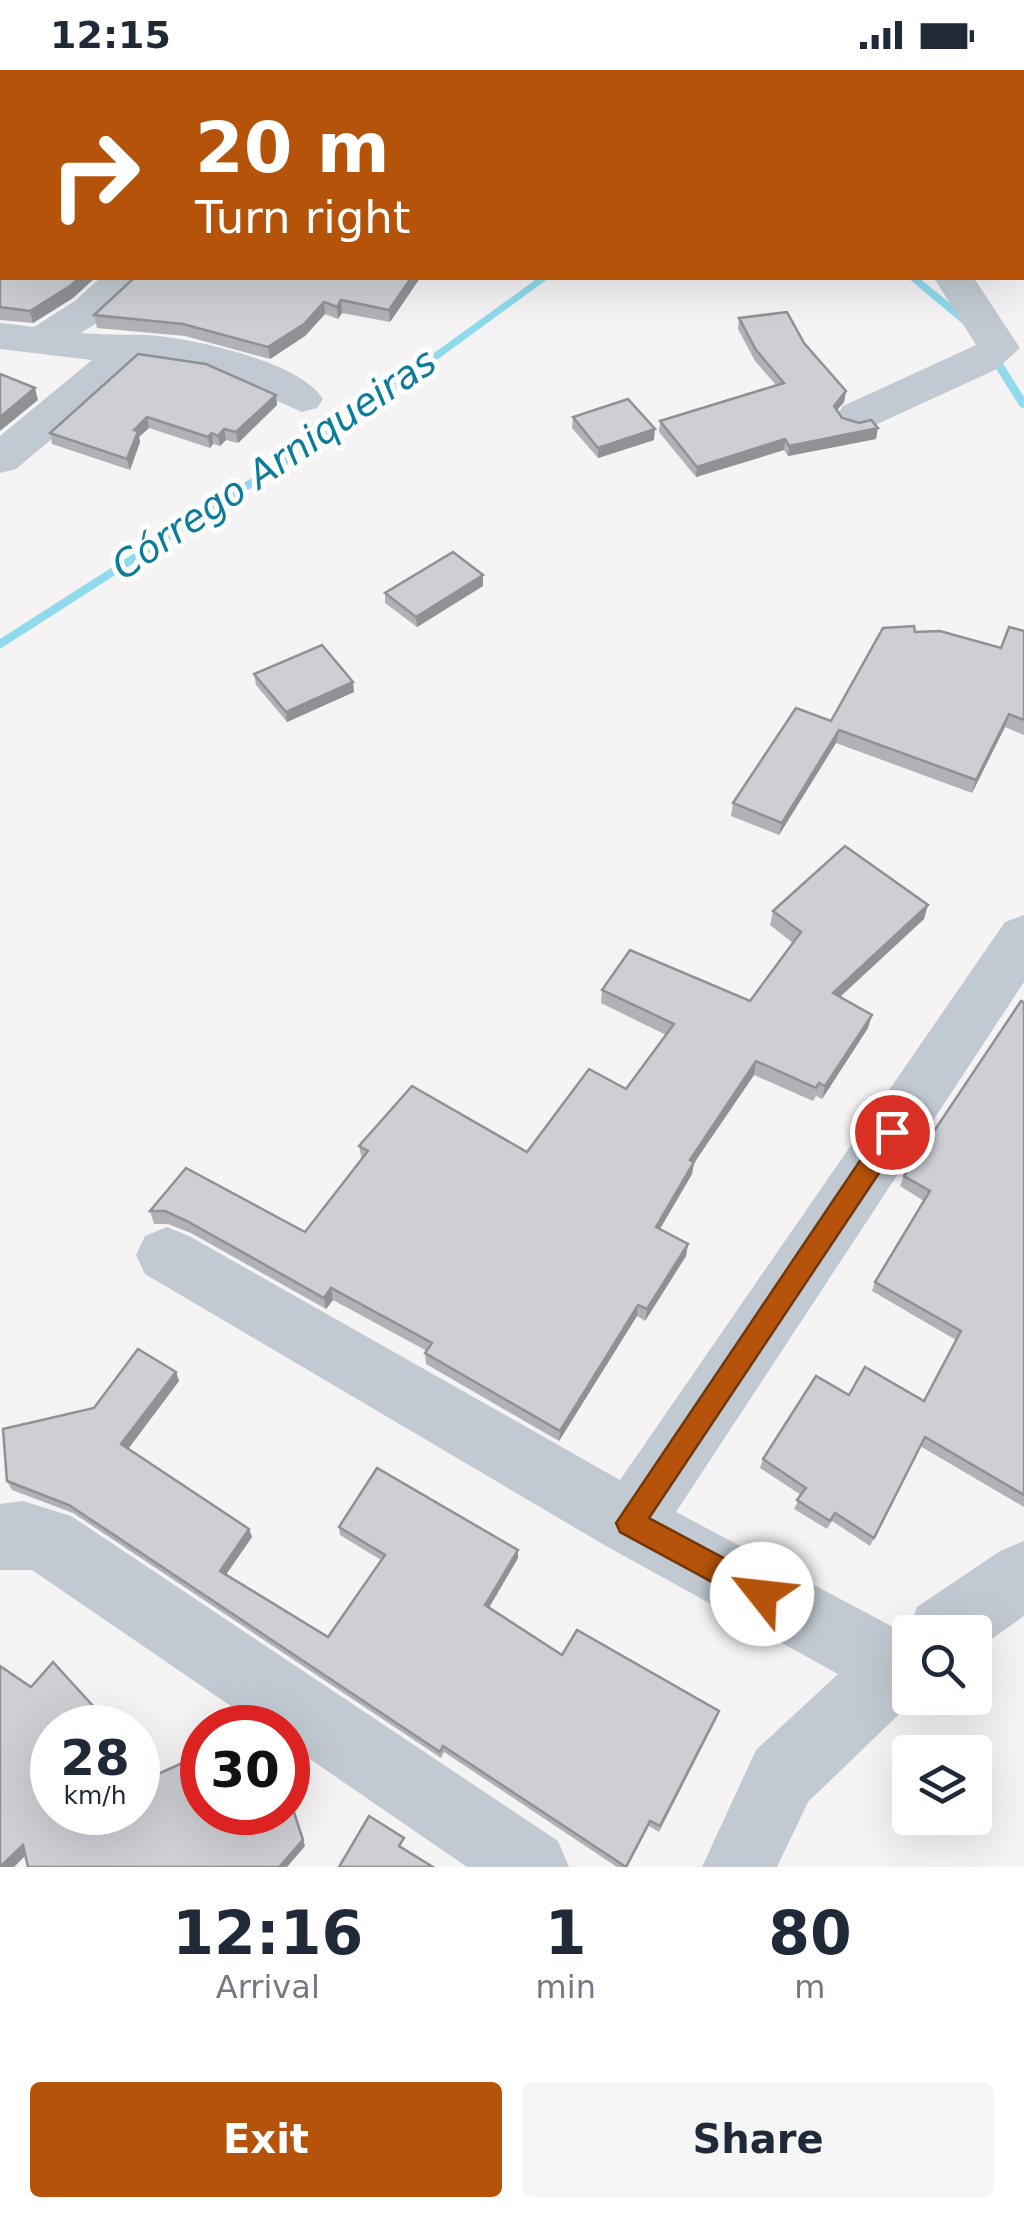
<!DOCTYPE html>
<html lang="en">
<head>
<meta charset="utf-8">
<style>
	body { margin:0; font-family:"DejaVu Sans",sans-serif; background:#f6f6f7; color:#1f2937; height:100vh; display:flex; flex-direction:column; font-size:38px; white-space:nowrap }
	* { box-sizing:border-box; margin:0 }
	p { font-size:32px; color:#747a83 }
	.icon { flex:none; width:55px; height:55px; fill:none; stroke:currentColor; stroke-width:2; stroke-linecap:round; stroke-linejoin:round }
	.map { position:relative; height:1797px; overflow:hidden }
	.drawer { display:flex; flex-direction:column; background:#fff; flex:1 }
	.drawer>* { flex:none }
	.guide { position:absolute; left:0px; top:0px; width:1025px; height:210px; box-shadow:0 10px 40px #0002; background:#b45309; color:#fff; overflow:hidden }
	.controls { position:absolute; left:892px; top:1545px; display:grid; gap:20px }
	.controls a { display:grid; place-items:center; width:100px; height:100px; border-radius:10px; background:#fff; box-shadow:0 10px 40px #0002; font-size:50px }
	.speed { position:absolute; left:30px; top:1635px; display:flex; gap:20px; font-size:50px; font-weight:700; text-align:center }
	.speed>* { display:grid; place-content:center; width:130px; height:130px; border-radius:50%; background:#fff; box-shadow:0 10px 40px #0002; line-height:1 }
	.speed small { font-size:25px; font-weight:400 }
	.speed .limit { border:15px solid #d22; background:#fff; color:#111 }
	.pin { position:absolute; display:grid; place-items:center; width:85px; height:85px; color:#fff; margin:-42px; border:5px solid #fff; border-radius:50%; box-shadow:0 2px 10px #0007 }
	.me { position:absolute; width:110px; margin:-55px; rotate:299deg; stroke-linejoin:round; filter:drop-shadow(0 0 8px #0008) }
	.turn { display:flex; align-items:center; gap:35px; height:210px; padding:0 30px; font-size:45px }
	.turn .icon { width:130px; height:130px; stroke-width:2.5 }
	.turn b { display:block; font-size:70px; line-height:85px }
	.eta { display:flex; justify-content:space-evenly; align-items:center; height:170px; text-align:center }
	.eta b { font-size:60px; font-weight:700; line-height:70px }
	.cta { display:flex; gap:20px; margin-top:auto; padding:20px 30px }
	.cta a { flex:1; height:115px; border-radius:10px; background:#b45309; color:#fff; font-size:40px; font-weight:700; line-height:115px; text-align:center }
	.cta a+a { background:#f6f6f7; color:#1f2937 }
	.status { display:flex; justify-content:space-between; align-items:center; height:70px; padding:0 50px; background:#fff; direction:ltr }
	.status svg { height:28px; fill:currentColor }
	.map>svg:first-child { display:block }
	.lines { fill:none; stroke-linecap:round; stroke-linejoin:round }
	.stream { fill:#90daee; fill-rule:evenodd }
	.minor { fill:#c1cad2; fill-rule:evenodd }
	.wall { fill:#b0b2b7 }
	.shaded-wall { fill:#909195 }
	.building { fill:#cdcfd5; stroke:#909195; stroke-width:2.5 }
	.route { fill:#b45309; stroke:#753606; stroke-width:2.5 }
	.labels { text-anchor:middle; stroke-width:10; stroke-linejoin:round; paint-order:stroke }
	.water-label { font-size:38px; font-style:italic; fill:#0c7c9b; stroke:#fff }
</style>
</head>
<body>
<div class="status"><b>12:15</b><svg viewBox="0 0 49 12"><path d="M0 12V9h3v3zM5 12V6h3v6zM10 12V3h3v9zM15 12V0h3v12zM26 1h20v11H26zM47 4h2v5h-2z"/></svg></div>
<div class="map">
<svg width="1024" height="1797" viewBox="0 0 1024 1797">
	<rect width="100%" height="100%" fill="#f5f3f3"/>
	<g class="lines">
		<!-- stream -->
		<g class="stream">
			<rect x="750" y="0" width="8" height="2"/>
			<polygon points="973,0 988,0 989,2 976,2"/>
			<rect x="1022" y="12" width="2" height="6"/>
			<polygon points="538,208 549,208 338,362 0,579 0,569 330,358"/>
			<polygon points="908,208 919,208 971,250 971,254 963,254"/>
			<polygon points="990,278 994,279 1024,327 1024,338 1020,337 985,281"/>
		</g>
		<!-- minor -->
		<g class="minor">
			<rect x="1022" y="153" width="2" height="24"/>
			<path d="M100,208h43l-40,41 -22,14c29,3 58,0 86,4 41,6 133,26 156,62l-6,9 -15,4 -93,-41 -45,-9 -26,-1 -29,30 -93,78 -16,4v-37l92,-76 -92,-11v-26l34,4 41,-26z"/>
			<polygon points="934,208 974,208 1020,278 997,299 873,356 858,360 843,356 836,346 843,336 976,275"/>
			<polygon points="1024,845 1024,912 676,1442 893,1557 912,1551 917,1537 1000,1481 1024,1471 1024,1546 975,1581 975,1562 910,1562 910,1628 916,1628 808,1732 777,1797 702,1797 756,1680 838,1604 606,1476 145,1204 136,1185 145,1166 167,1157 189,1166 620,1410 1005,852"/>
			<polygon points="23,1431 71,1446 558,1771 569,1797 467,1797 288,1674 288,1658 263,1658 32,1500 0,1500 0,1434"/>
		</g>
	</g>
	<!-- wall -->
	<g class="wall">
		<polygon points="0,129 73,228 33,253 0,250"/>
		<polygon points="420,208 390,252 342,243 338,249 325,244 305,266 270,289 185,266 97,258 94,245"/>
		<polygon points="739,248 804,273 846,321 844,332 837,340 842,348 876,369 788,386 784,380 696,407 659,362 660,351 776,315 755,291 738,259"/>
		<polygon points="276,325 277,335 238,373 226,370 220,376 213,374 210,378 149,358 139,367 140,372 130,400 52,374 50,363"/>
		<polygon points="573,347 654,370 598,388 572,358"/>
		<polygon points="483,505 483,516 417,557 385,533 385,523"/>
		<polygon points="1024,561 1024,665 1005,657 972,723 836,673 779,765 731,746 733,733 831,651 915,562 1001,578"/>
		<polygon points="254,604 354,622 287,652 256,615"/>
		<polygon points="773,841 924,849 840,927 868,958 822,1029 816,1026 813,1031 754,1005 694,1093 692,1104 660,1159 688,1174 686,1186 645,1251 637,1246 559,1371 426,1294 425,1283 427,1281 333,1230 326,1239 191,1163 168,1154 154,1154 150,1141 186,1098 305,1162 362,1090 359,1076 527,1082 626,1019 666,965 601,933 602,920 750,931 793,873 770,855"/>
		<polygon points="1024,932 1024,1437 920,1376 870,1476 832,1451 827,1459 794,1439 801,1425 760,1398 763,1389 849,1325 924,1331 956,1270 872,1221 875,1212 924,1131 900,1116 904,1106"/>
		<polygon points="176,1302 179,1311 128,1379 249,1459 252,1467 225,1505 328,1567 381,1490 340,1465 339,1457 518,1488 489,1537 562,1585 717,1648 659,1762 649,1756 627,1797 617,1797 444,1682 441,1688 73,1443 12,1420 7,1411 94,1338"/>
	</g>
	<!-- shaded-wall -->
	<g class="shaded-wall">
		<polygon points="79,208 95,208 73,228 33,253 30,241"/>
		<polygon points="411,208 420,208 390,252 389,240"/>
		<polygon points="341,230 342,243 338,249 337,237"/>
		<polygon points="324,232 325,244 305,266 270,289 268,277"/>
		<polygon points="35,318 38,330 0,361 0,347"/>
		<polygon points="846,321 844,332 832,346 834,336"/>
		<polygon points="276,325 277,335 238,373 236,362"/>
		<polygon points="147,347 149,358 139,367 140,372 130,400 127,389 134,360"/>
		<polygon points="878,358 876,369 788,386 789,376"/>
		<polygon points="224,359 226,370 220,376 218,366"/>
		<polygon points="655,359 654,370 598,388 598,378"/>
		<polygon points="212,363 213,374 210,378 208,367"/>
		<polygon points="785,369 784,380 696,407 697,397"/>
		<polygon points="483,505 483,516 417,557 416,547"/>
		<polygon points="353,612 354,622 287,652 286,642"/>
		<polygon points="1009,644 1005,657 972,723 976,710"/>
		<polygon points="839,660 836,673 779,765 782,753"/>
		<polygon points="928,835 924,849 830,936 833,923"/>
		<polygon points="872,945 868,958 822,1029 825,1016"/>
		<polygon points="756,991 754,1005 694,1093 692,1104 654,1169 656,1157 690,1090"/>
		<polygon points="688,1174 686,1186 645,1251 647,1239"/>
		<polygon points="331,1218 333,1230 326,1239 324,1228"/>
		<polygon points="638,1235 637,1246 559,1371 560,1361"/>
		<polygon points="176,1302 179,1311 125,1383 121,1374"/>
		<polygon points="249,1459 252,1467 223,1509 220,1501"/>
		<polygon points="518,1480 518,1488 486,1543 485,1535"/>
		<polygon points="288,1721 305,1776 287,1797 279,1797"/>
		<polygon points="23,1775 30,1781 14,1797 0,1797"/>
	</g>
	<!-- building -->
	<g class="building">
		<polygon points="0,0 240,0 242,2 2,2 2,17 2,3 0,4"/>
		<rect x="337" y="0" width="186" height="2"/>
		<polygon points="2,28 2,106 0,103 0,30"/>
		<polygon points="2,128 2,208 79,208 70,216 30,241 0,237 0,129"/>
		<polygon points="134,208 411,208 389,240 341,230 337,237 324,232 304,254 268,277 183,254 94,245"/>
		<polygon points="787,242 804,273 846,321 834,336 842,348 859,353 871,350 878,358 789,376 785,369 697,397 660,351 784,313 756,280 739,248"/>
		<polygon points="138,284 206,294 276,325 236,362 224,359 218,366 212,363 208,367 147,347 134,360 138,361 127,389 50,363"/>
		<polygon points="0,304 35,318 0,347"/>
		<polygon points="628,329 655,359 598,378 573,347"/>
		<polygon points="453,482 483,505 416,547 385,523"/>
		<polygon points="914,556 915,562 940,561 1001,578 1009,557 1024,561 1024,650 1009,644 976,710 839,660 782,753 733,733 796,638 831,651 883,558"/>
		<polygon points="322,575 353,612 286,642 254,604"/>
		<polygon points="845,776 928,835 833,923 872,945 825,1016 819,1013 816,1018 756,991 690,1090 694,1092 656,1157 688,1174 647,1239 638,1235 560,1361 425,1283 432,1273 331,1218 324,1228 187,1151 165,1141 150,1141 186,1098 305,1162 368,1081 359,1076 412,1016 527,1082 589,999 626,1019 674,954 602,920 630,880 750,931 801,862 773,841"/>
		<polygon points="1021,931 1024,932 1024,1425 925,1367 874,1468 835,1443 830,1451 797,1430 806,1418 763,1389 816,1306 849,1325 865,1297 924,1331 961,1261 875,1212 930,1121 904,1106"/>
		<polygon points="138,1279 176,1302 121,1374 249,1459 220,1501 328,1567 385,1485 339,1457 377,1398 518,1480 485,1535 562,1585 577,1560 719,1641 660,1756 650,1751 626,1797 443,1676 440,1682 69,1435 7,1411 3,1359 94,1338"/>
		<polygon points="53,1592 113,1658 52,1658 52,1742 138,1742 138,1684 156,1705 202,1684 202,1742 288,1742 288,1724 303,1770 279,1797 28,1797 23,1775 0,1797 0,1596 31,1617"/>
		<polygon points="369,1746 404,1768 399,1776 433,1797 339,1797"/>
	</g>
	<!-- route -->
	<polygon class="route" points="892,1052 901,1055 905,1062 901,1070 649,1448 772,1514 776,1524 772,1535 762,1539 620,1462 616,1453 884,1055"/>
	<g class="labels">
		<!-- water labels -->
		<g class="water-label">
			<text transform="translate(274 394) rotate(-34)" y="13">Córrego Arniqueiras</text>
		</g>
	</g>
</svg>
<div class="controls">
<a><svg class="icon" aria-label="search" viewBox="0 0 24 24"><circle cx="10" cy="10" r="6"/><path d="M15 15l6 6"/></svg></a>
<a><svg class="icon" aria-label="layers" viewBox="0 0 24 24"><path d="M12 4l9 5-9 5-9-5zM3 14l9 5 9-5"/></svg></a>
</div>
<div class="speed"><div>28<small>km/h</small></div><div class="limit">30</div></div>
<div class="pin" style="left:892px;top:1062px;background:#d93025"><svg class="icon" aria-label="arrive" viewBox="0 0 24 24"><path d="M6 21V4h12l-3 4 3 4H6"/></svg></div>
<svg class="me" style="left:762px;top:1524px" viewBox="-20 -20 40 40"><circle r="19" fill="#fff"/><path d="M0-13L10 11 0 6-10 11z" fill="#b45309"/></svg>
<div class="guide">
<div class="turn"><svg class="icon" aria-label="right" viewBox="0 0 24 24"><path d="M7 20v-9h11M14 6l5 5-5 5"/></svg><div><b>20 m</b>Turn right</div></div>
</div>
</div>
<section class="drawer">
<div class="eta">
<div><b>12:16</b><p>Arrival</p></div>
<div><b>1</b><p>min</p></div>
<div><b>80</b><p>m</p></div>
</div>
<div class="cta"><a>Exit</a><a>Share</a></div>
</section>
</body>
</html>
